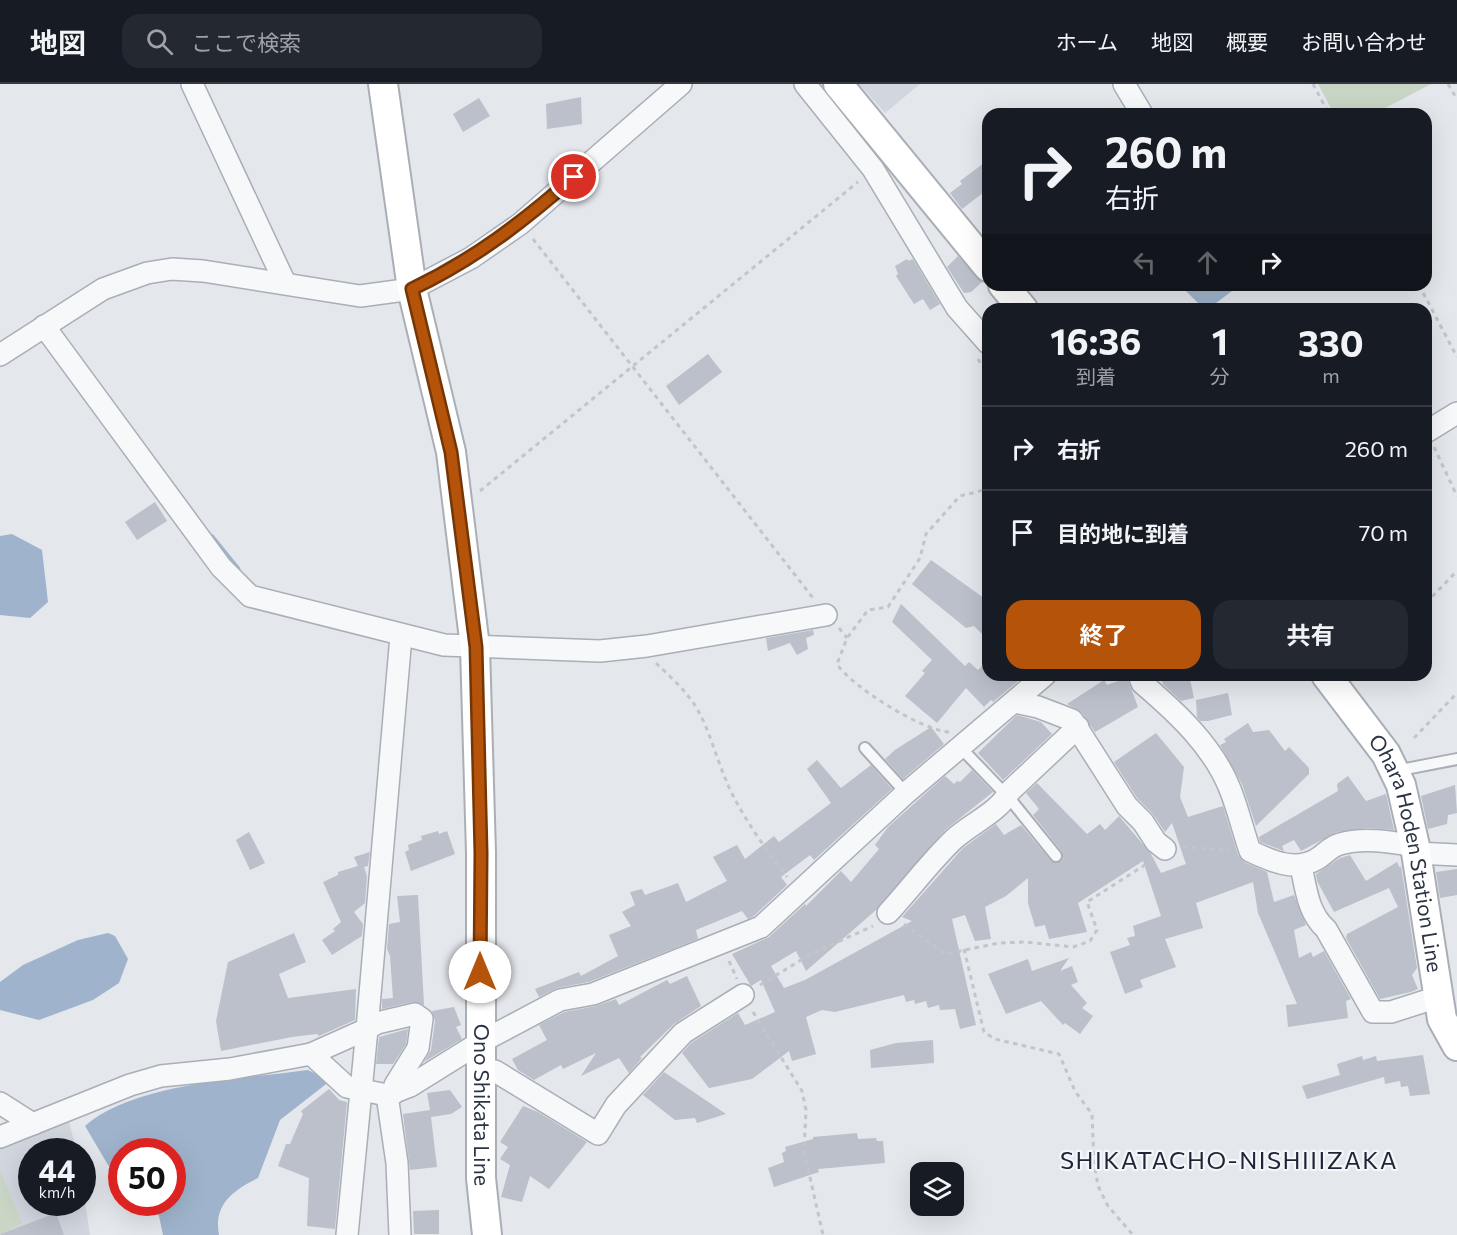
<!DOCTYPE html>
<html lang="ja">
<head>
<meta charset="utf-8">
<style>
	body { margin:0; font-family:Commissioner,"Noto Sans JP",sans-serif; background:#242831; color:#f1f3f6; height:100vh; display:flex; flex-direction:column; font-size:22px; white-space:nowrap }
	* { box-sizing:border-box; margin:0 }
	p { font-size:20px; color:#9ea1a6 }
	.icon { flex:none; width:33px; height:33px; fill:none; stroke:currentColor; stroke-width:2; stroke-linecap:round; stroke-linejoin:round }
	.map { position:relative; flex:1; overflow:hidden }
	.panel { position:absolute; left:982px; top:219px; width:450px; height:378px; display:flex; flex-direction:column; background:#171b24; border-radius:18px; box-shadow:0 6px 24px #0002 }
	.panel>* { flex:none }
	.hud { position:absolute; left:982px; top:24px; width:450px; height:183px; border-radius:18px; box-shadow:0 6px 24px #0002; background:#171b24; color:#f1f3f6; overflow:hidden }
	.buttons { position:absolute; left:910px; top:1078px; display:grid; gap:12px }
	.buttons a { display:grid; place-items:center; width:54px; height:54px; border-radius:12px; background:#171b24; box-shadow:0 6px 24px #0002; font-size:30px }
	.speed { position:absolute; left:18px; top:1054px; display:flex; gap:12px; font-size:30px; font-weight:700; text-align:center }
	.speed>* { display:grid; place-content:center; width:78px; height:78px; border-radius:50%; background:#171b24; box-shadow:0 6px 24px #0002; line-height:1 }
	.speed small { font-size:15px; font-weight:400 }
	.speed .limit { border:9px solid #d22; background:#fff; color:#111 }
	.pin { position:absolute; display:grid; place-items:center; width:51px; height:51px; color:#fff; margin:-26px; border:3px solid #fff; border-radius:50%; box-shadow:0 2px 6px #0007 }
	.me { position:absolute; width:66px; margin:-33px; rotate:0deg; stroke-linejoin:round; filter:drop-shadow(0 0 4px #0008) }
	.turn { display:flex; align-items:center; gap:21px; height:126px; padding:0 24px; font-size:27px }
	.turn .icon { width:78px; height:78px; stroke-width:2.5 }
	.turn b { display:block; font-size:42px; line-height:51px }
	.lanes { display:flex; align-items:center; height:57px; padding:0 24px; background:#0003; justify-content:center; gap:30px; direction:ltr }
	.lanes .off { opacity:.35 }
	.eta { display:flex; justify-content:space-evenly; align-items:center; height:102px; text-align:center }
	.eta b { font-size:36px; font-weight:700; line-height:42px }
	.cta { display:flex; gap:12px; margin-top:auto; padding:12px 24px }
	.cta a { flex:1; height:69px; border-radius:18px; background:#b45309; color:#fff; font-size:24px; font-weight:700; line-height:69px; text-align:center }
	.cta a+a { background:#242831; color:#f1f3f6 }
	ul { padding:0; list-style:none }
	li { display:flex; align-items:center; gap:18px; height:84px; padding:0 24px; border-top:2px solid #363941 }
	li div { flex:1 }
	li b { display:block; font-size:22px }
	li em { font-style:normal }
	header { display:flex; align-items:center; gap:36px; box-sizing:border-box; height:84px; padding:0 30px; background:#171b24; border-bottom:2px solid #363941 }
	header strong { font-size:28px }
	nav { display:flex; gap:33px; margin-inline-start:auto; font-size:21px }
	.search { width:420px; height:54px; background:#242831; display:flex; align-items:center; gap:15px; box-sizing:border-box; padding:0 21px; border-radius:18px; color:#9ea1a6; font-size:22px }
	.map>svg:first-child { display:block }
	.built { fill:#d2d6de }
	.green { fill:#c9d6c5 }
	.water { fill:#9fb4cc }
	.lines { fill:none; stroke-linecap:round; stroke-linejoin:round }
	.stream { stroke:#9fb4cc; stroke-width:5 }
	.building { fill:#bbc0ca }
	.service-casing { stroke:#a9aeb7; stroke-width:14 }
	.minor-casing { stroke:#a9aeb7; stroke-width:24 }
	.secondary-casing { stroke:#a9aeb7; stroke-width:32 }
	.path { stroke:#c2c5cb; stroke-width:3; stroke-dasharray:4.5 4.5; stroke-linecap:butt }
	.service { stroke:#f7f8fa; stroke-width:10 }
	.minor { stroke:#f7f8fa; stroke-width:21 }
	.secondary { stroke:#fff; stroke-width:28 }
	.route-casing { stroke:#753606; stroke-width:15 }
	.route { stroke:#b45309; stroke-width:10 }
	.labels { text-anchor:middle; stroke-width:4.5; stroke-linejoin:round; paint-order:stroke }
	.street-label { font-size:21px; fill:#2b3445; stroke:#f4f6f9 }
	.quarter-label { font-size:24px; letter-spacing:1.5px; fill:#1d2536; stroke:#f4f6f9 }
</style>
</head>
<body>
<header>
<strong>地図</strong>
<div class="search"><svg class="icon" aria-label="search" viewBox="0 0 24 24"><circle cx="10" cy="10" r="6"/><path d="M15 15l6 6"/></svg>ここで検索</div>
<nav><a>ホーム</a><a>地図</a><a>概要</a><a>お問い合わせ</a></nav>
</header>
<div class="map">
<svg width="1457" height="1151" viewBox="0 0 1457 1151">
	<rect width="100%" height="100%" fill="#e4e7ec"/>
	<!-- built -->
	<g class="built">
		<polygon points="855,0 920,0 885,29 862,3 859,4"/>
		<polygon points="68,1034 77,1068 32,1068 32,1119 82,1119 83,1105 90,1151 0,1151 0,1061"/>
	</g>
	<!-- green -->
	<g class="green">
		<polygon points="1318,0 1431,0 1374,30 1334,30"/>
		<polygon points="0,1086 22,1139 11,1145 13,1151 0,1151"/>
	</g>
	<!-- water -->
	<g class="water">
		<polygon points="1180,201 1240,201 1208,225 1204,225"/>
		<polygon points="12,450 42,466 48,518 30,534 0,531 0,452"/>
		<polygon points="108,849 115,852 128,875 119,899 93,916 39,936 0,926 0,898 23,881 78,856"/>
		<path d="M308,986l22,11 -50,39 -22,58c-24,12 -45,26 -39,57h-56l-4,-19 -12,-13h25v-51h-50l-1,27 -13,-14 -23,-39c49,-43 158,-47 223,-56z"/>
	</g>
	<g class="lines">
		<!-- stream -->
		<polyline class="stream" points="212,453 238,485"/>
	</g>
	<!-- building -->
	<g class="building">
		<polygon points="581,13 582,40 547,45 546,20"/>
		<polygon points="479,14 490,32 463,48 453,30"/>
		<polygon points="988,76 988,105 962,125 950,109 962,100 960,97"/>
		<polygon points="958,172 982,198 971,208 964,209 947,183"/>
		<polygon points="907,175 908,177 913,175 940,220 930,226 923,215 914,220 896,192 898,190 895,182"/>
		<polygon points="708,270 722,288 679,321 666,302"/>
		<polygon points="155,418 167,437 137,456 125,438"/>
		<polygon points="931,476 988,517 988,556 974,542 966,544 912,500"/>
		<polygon points="901,520 965,582 969,578 978,586 988,576 988,591 1023,593 993,618 991,616 984,623 966,604 937,639 905,612 925,589 922,587 932,576 892,538"/>
		<polygon points="813,546 814,551 806,554 808,565 797,571 790,559 768,567 766,554"/>
		<polygon points="1160,591 1189,591 1194,614 1181,617 1163,600"/>
		<polygon points="1127,594 1138,623 1095,648 1082,629 1067,620 1104,596 1107,601"/>
		<polygon points="1228,609 1232,631 1208,637 1200,637 1197,633 1196,616"/>
		<polygon points="1017,631 1041,638 1052,650 1003,696 978,669"/>
		<polygon points="1248,639 1253,648 1269,646 1285,667 1289,663 1309,684 1309,690 1256,742 1242,700 1220,661 1226,658 1224,655"/>
		<polygon points="931,643 944,660 903,695 885,675 895,666"/>
		<polygon points="1156,649 1184,683 1180,713 1188,733 1223,722 1238,771 1244,778 1267,788 1274,818 1294,811 1306,841 1294,846 1299,874 1311,868 1313,873 1324,867 1351,915 1346,917 1348,934 1288,943 1286,921 1297,920 1258,829 1253,798 1196,819 1203,844 1165,855 1176,883 1140,896 1143,903 1125,910 1110,868 1130,861 1127,854 1135,852 1133,842 1161,832 1143,777 1078,819 1087,848 1049,855 1045,841 1035,843 1028,819 1028,794 1006,812 985,823 991,855 975,857 965,831 952,835 976,941 960,945 955,925 940,926 939,921 928,924 926,917 915,920 914,916 906,918 904,911 835,928 822,926 806,933 816,970 792,977 789,967 752,995 709,1004 682,969 691,959 738,929 745,941 775,928 761,896 751,902 732,870 769,853 805,820 806,822 841,787 851,798 879,765 875,761 888,743 945,692 954,700 957,697 960,698 972,686 993,708 945,746 876,826 806,887 796,867 771,882 784,904 805,896 912,837 902,833 963,764 996,740 1004,751 1021,741 1051,777 1060,778 1063,774 1062,768 1033,731 1039,725 1026,709 1037,699 1087,750 1100,740 1105,746 1119,732 1151,770 1161,789 1186,780 1172,739 1165,748 1152,729 1137,714 1114,678"/>
		<polygon points="817,676 841,704 871,681 892,705 814,776 810,771 781,793 787,801 754,832 748,835 742,827 696,846 698,855 589,898 557,904 539,913 535,905 579,888 581,892 618,872 609,851 631,842 622,828 635,821 630,808 642,805 645,811 678,799 686,818 727,797 713,773 737,761 745,775 774,752 779,758 831,719 807,685"/>
		<polygon points="1348,692 1366,717 1386,710 1394,746 1368,744 1337,748 1301,767 1294,756 1282,762 1284,767 1260,758 1259,753 1338,707 1337,700"/>
		<polygon points="1455,701 1457,729 1448,731 1447,740 1428,745 1421,712"/>
		<polygon points="438,747 439,750 447,747 455,770 411,787 405,768 409,766 408,761 422,756 421,752"/>
		<polygon points="249,748 265,779 250,786 236,756"/>
		<polygon points="370,768 368,782 364,783 367,792 365,819 354,828 363,840 362,852 332,871 322,856 335,847 333,845 341,838 323,798 338,791 338,788 358,782 354,773"/>
		<polygon points="1350,771 1366,797 1397,778 1400,784 1401,782 1417,884 1412,891 1418,905 1411,908 1380,915 1346,854 1347,850 1398,823 1389,804 1334,828 1317,797 1316,790 1340,774"/>
		<polygon points="1457,785 1457,811 1440,814 1436,788"/>
		<polygon points="418,811 424,921 413,918 382,925 382,915 393,914 390,872 387,865 389,840 400,838 397,812"/>
		<polygon points="294,849 306,878 279,890 288,914 356,905 355,936 319,952 317,950 292,953 221,967 216,937 228,878"/>
		<polygon points="1069,874 1060,887 1072,882 1078,898 1071,901 1087,919 1082,924 1093,932 1080,950 1065,939 1063,941 1041,917 1006,930 988,890 1028,875 1032,887"/>
		<polygon points="687,892 701,922 674,940 640,973 642,974 629,989 619,974 581,992 596,969 563,985 561,981 534,996 518,986 512,975 547,956 539,941 564,928 596,922 616,915 619,921 667,896 670,900"/>
		<polygon points="454,923 461,941 456,943 462,955 424,978 431,966 435,937 432,927"/>
		<polygon points="408,945 406,960 393,980 376,980 379,953"/>
		<polygon points="933,956 934,979 871,984 870,966 896,959"/>
		<polygon points="1423,971 1430,1010 1410,1012 1408,1002 1401,1003 1400,997 1385,1000 1384,993 1307,1015 1302,1002 1340,991 1337,980 1362,972 1363,976 1376,972 1377,977"/>
		<polygon points="664,988 726,1030 697,1039 695,1034 675,1036 643,1011"/>
		<polygon points="329,1005 339,1016 347,1018 335,1145 307,1142 309,1094 278,1082 286,1060 290,1060 303,1030 301,1027"/>
		<polygon points="450,1006 462,1023 451,1030 431,1033 437,1083 410,1086 403,1030 430,1026 427,1009"/>
		<polygon points="523,1022 538,1028 587,1058 549,1105 530,1092 522,1118 501,1113 510,1081 500,1075 508,1063 500,1058"/>
		<polygon points="857,1049 858,1055 876,1054 877,1057 883,1057 885,1079 818,1085 819,1088 774,1103 768,1084 784,1078 782,1069 786,1067 785,1063 813,1055 813,1053"/>
		<polygon points="439,1126 439,1150 414,1150 413,1127"/>
		<polygon points="56,1129 64,1151 1,1151 1,1150"/>
	</g>
	<g class="lines">
		<defs>
			<g id="service">
				<polyline points="865,664 906,709"/>
				<polyline points="961,664 1010,715 1056,772"/>
				<polyline points="1395,687 1457,675"/>
			</g>
			<g id="minor">
				<polyline points="192,0 285,199"/>
				<polyline points="805,0 873,85 957,224 988,259"/>
				<polyline points="1124,0 1142,30"/>
				<polyline points="44,242 221,483 250,512 444,561 600,567 647,562 826,531"/>
				<polyline points="0,271 103,205 147,189 172,185 203,187 360,212 412,205 471,174 520,140 681,0"/>
				<polyline points="1426,348 1457,329"/>
				<path d="M1139,591l3,8c34,29 71,63 88,106 8,20 13,42 20,62 21,10 45,21 67,8 8,-5 14,-13 23,-15 24,-7 51,-2 75,2"/>
				<polyline points="1015,618 1038,623 1072,636 1127,722 1143,738 1156,758 1165,765"/>
				<polyline points="1416,769 1457,771"/>
				<path d="M1301,782c5,23 7,47 25,63l47,83h18l47,-15"/>
				<path d="M888,829c23,-25 42,-51 66,-74 19,-17 44,-26 56,-48l68,-64"/>
				<polyline points="311,970 347,1003 387,1011 410,1002 479,959 560,916 593,910 761,843 906,709 1045,591"/>
				<polyline points="482,991 495,987 598,1050 616,1021 683,949 743,911"/>
				<polyline points="387,1011 397,1079 400,1151"/>
				<polyline points="0,1019 33,1040"/>
				<polyline points="0,1053 130,1001 161,992 230,985 311,970 367,945 401,552"/>
				<polyline points="347,1151 367,945 377,939 415,930 422,935 418,964 395,1001 394,1009"/>
			</g>
			<g id="secondary">
				<path id="s1" d="M383,0l29,205 39,163 24,195 6,206v325l6,57"/>
				<polyline points="838,0 988,183"/>
				<polyline points="1003,201 1023,225"/>
				<path id="s2" d="M1326,591l60,79 15,31 14,61 27,173 15,27"/>
			</g>
		</defs>
		<!-- service casing -->
		<use href="#service" class="service-casing"/>
		<!-- minor casing -->
		<use href="#minor" class="minor-casing"/>
		<!-- secondary casing -->
		<use href="#secondary" class="secondary-casing"/>
		<!-- path -->
		<g class="path">
			<polyline points="1313,0 1329,30"/>
			<polyline points="1448,0 1457,15"/>
			<polyline points="533,155 813,514"/>
			<polyline points="1419,201 1457,273"/>
			<polyline points="978,275 988,291"/>
			<polyline points="1434,363 1457,412"/>
			<polyline points="480,407 858,98"/>
			<polyline points="1426,519 1457,487"/>
			<polyline points="839,544 847,554"/>
			<path d="M656,579c10,10 24,22 32,33 19,22 26,57 38,84 12,31 41,71 61,97"/>
			<path d="M949,648c-28,-2 -97,-45 -112,-68l10,-26 21,-28 20,-3 32,-49 6,-24 34,-38 28,-7"/>
			<polyline points="1414,654 1457,609"/>
			<polyline points="1183,763 1230,766"/>
			<polyline points="904,840 945,870 999,859 1025,858 1073,863 1090,857 1097,846 1087,818 1151,777"/>
			<polyline points="964,865 984,948 995,955 1059,970 1075,1007 1092,1030 1094,1078 1098,1102 1108,1122 1133,1151"/>
			<polyline points="729,877 737,895"/>
			<polyline points="760,901 811,870 873,842"/>
			<polyline points="753,928 802,1007 806,1026 804,1067 823,1151"/>
		</g>
		<!-- service -->
		<use href="#service" class="service"/>
		<!-- minor -->
		<use href="#minor" class="minor"/>
		<!-- secondary -->
		<use href="#secondary" class="secondary"/>
	</g>
	<g class="lines">
		<defs>
			<path id="route" d="M480,888l1,-119 -5,-206 -25,-195 -39,-163c61,-29 111,-67 162,-112"/>
		</defs>
		<!-- route casing -->
		<use href="#route" class="route-casing"/>
		<!-- route -->
		<use href="#route" class="route"/>
	</g>
	<g class="labels">
		<!-- street labels -->
		<g class="street-label">
			<text dy="7" stroke="none"><textPath href="#s2" startOffset="201">Ohara Hoden Station Line</textPath></text>
			<text dy="7" stroke="none"><textPath href="#s1" startOffset="1029">Ono Shikata Line</textPath></text>
		</g>
		<!-- quarter labels -->
		<g class="quarter-label">
			<text x="1229" y="1085">SHIKATACHO-NISHIIIZAKA</text>
		</g>
	</g>
</svg>
<div class="buttons">
<a><svg class="icon" aria-label="layers" viewBox="0 0 24 24"><path d="M12 4l9 5-9 5-9-5zM3 14l9 5 9-5"/></svg></a>
</div>
<div class="speed"><div>44<small>km/h</small></div><div class="limit">50</div></div>
<div class="pin" style="left:574px;top:93px;background:#d93025"><svg class="icon" aria-label="arrive" viewBox="0 0 24 24"><path d="M6 21V4h12l-3 4 3 4H6"/></svg></div>
<svg class="me" style="left:480px;top:888px" viewBox="-20 -20 40 40"><circle r="19" fill="#fff"/><path d="M0-13L10 11 0 6-10 11z" fill="#b45309"/></svg>
<div class="hud">
<div class="turn"><svg class="icon" aria-label="right" viewBox="0 0 24 24"><path d="M7 20v-9h11M14 6l5 5-5 5"/></svg><div><b>260 m</b>右折</div></div>
<div class="lanes"><svg class="icon off" aria-label="left" viewBox="0 0 24 24"><path d="M17 20v-9H6M10 6l-5 5 5 5"/></svg><svg class="icon off" aria-label="ahead" viewBox="0 0 24 24"><path d="M12 20V5M6 11l6-6 6 6"/></svg><svg class="icon" aria-label="right" viewBox="0 0 24 24"><path d="M7 20v-9h11M14 6l5 5-5 5"/></svg></div>
</div>
<section class="panel">
<div class="eta">
<div><b>16:36</b><p>到着</p></div>
<div><b>1</b><p>分</p></div>
<div><b>330</b><p>m</p></div>
</div>
<ul>
<li><svg class="icon" aria-label="right" viewBox="0 0 24 24"><path d="M7 20v-9h11M14 6l5 5-5 5"/></svg><div><b>右折</b></div><em>260 m</em></li>
<li><svg class="icon" aria-label="arrive" viewBox="0 0 24 24"><path d="M6 21V4h12l-3 4 3 4H6"/></svg><div><b>目的地に到着</b></div><em>70 m</em></li>
</ul>
<div class="cta"><a>終了</a><a>共有</a></div>
</section>
</div>
</body>
</html>
